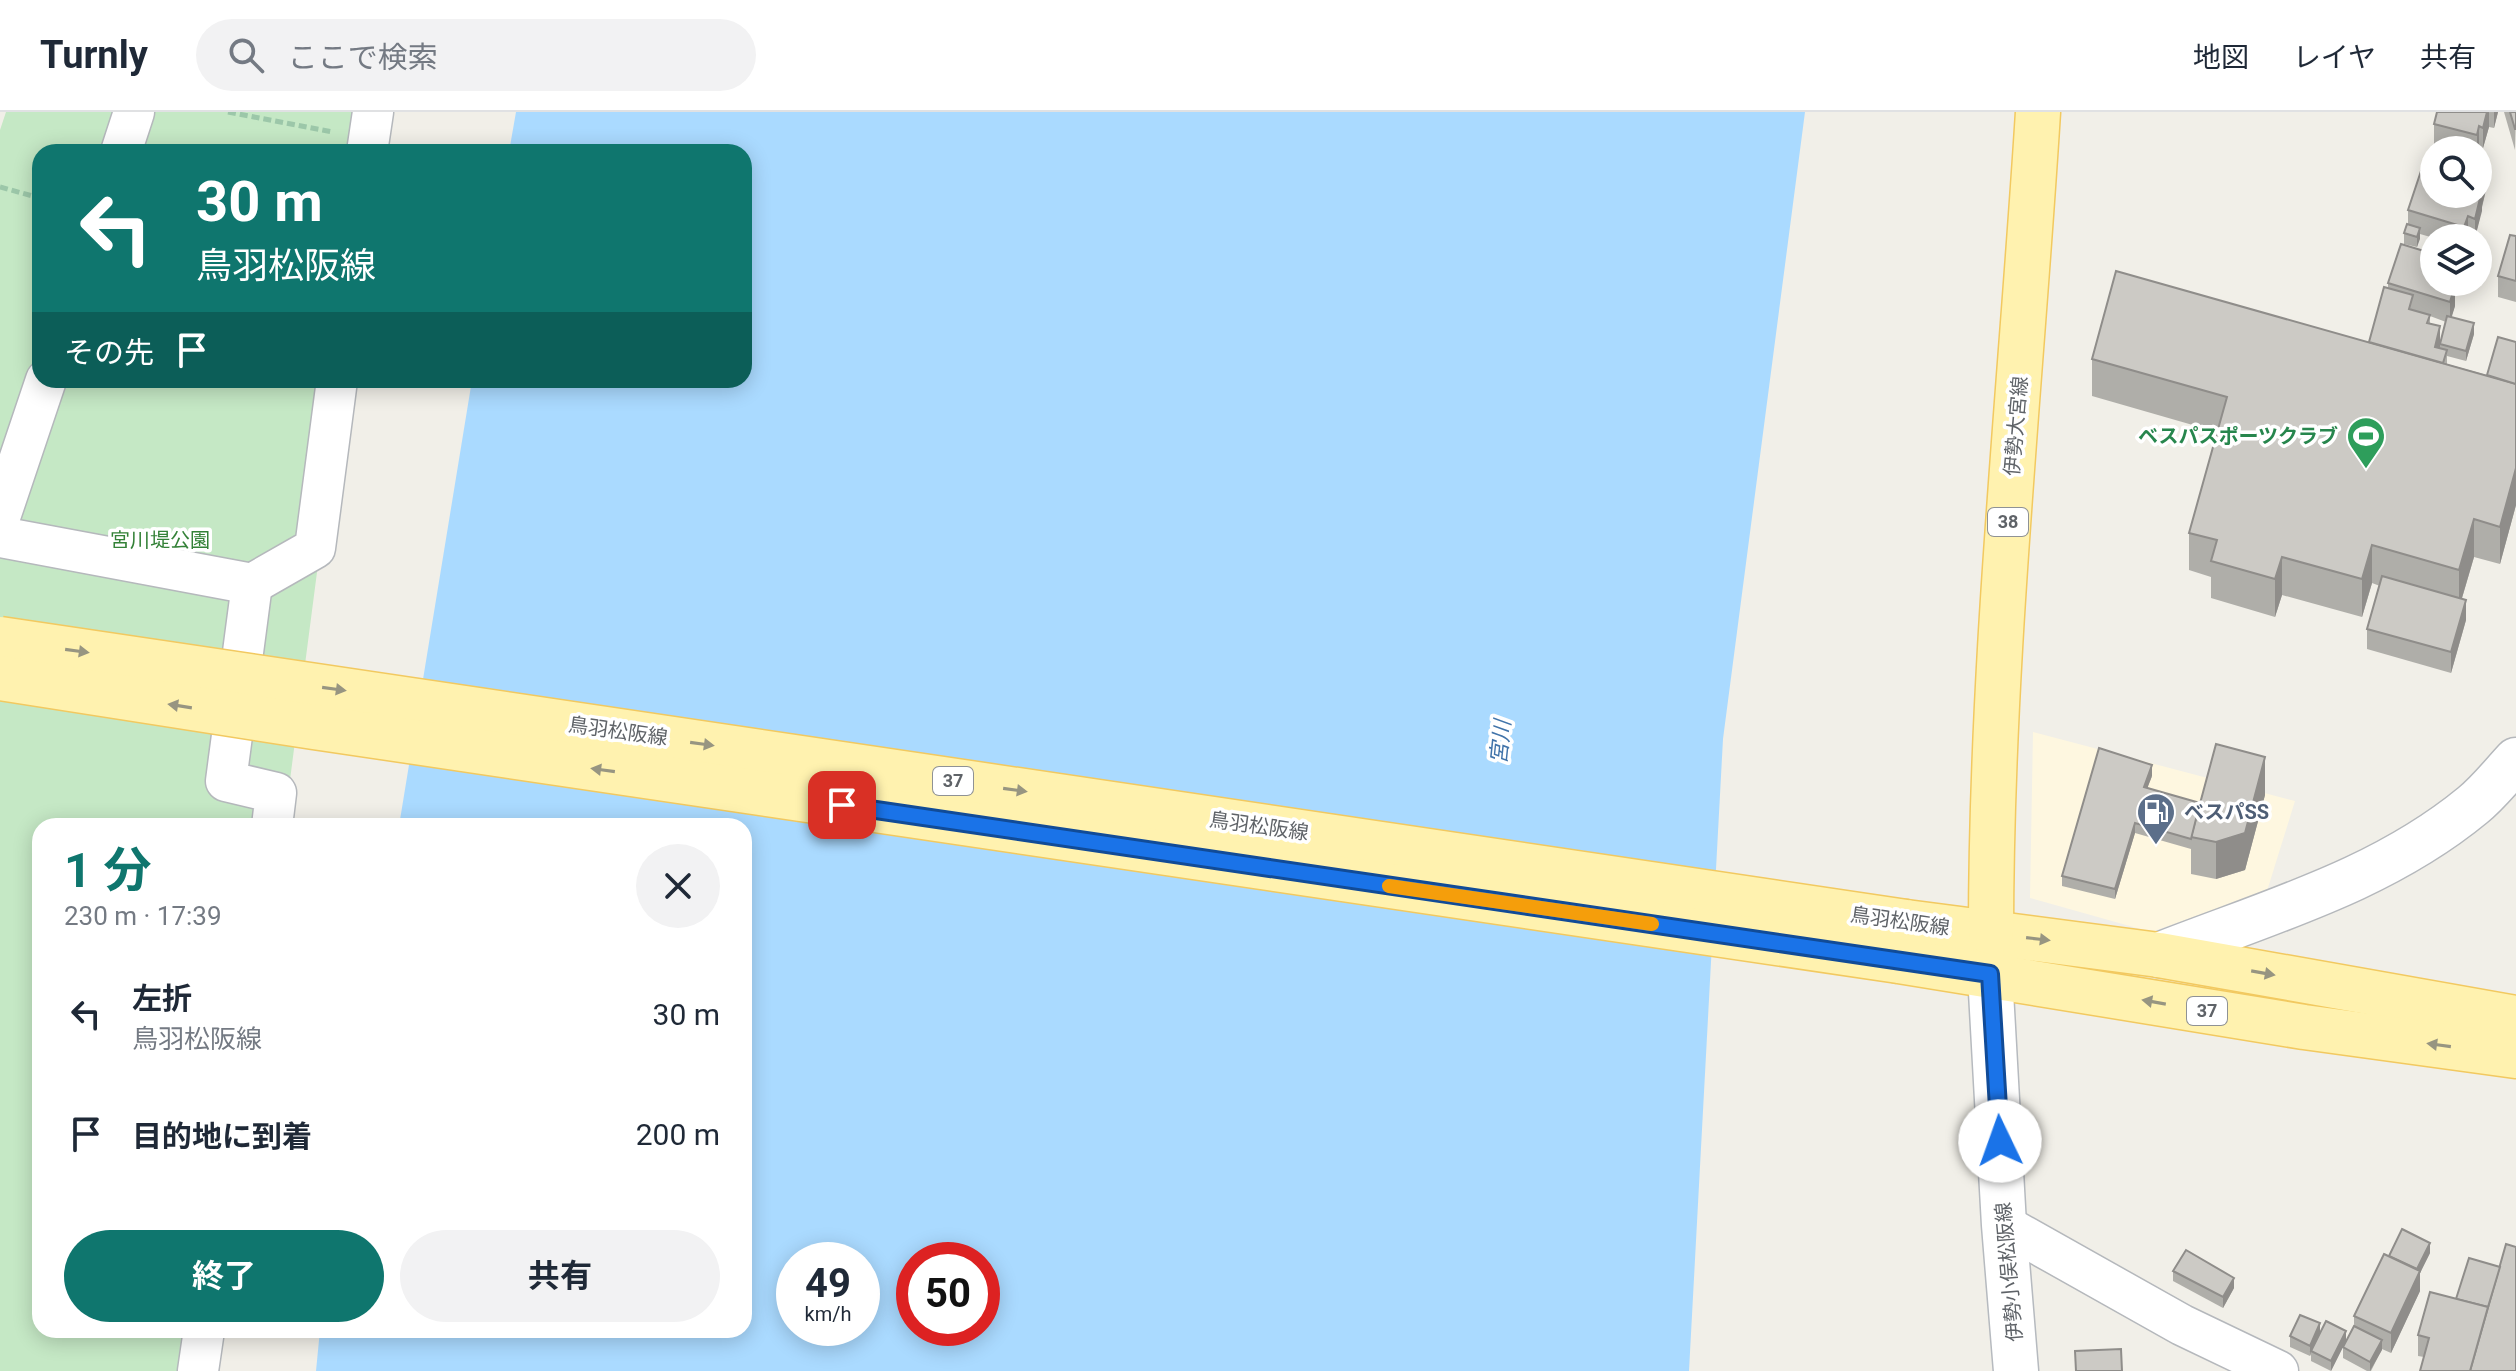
<!DOCTYPE html>
<html lang="ja">
<head>
<meta charset="utf-8">
<style>
	body { margin:0; font-family:Roboto,"Noto Sans JP",sans-serif; background:#f2f2f3; color:#1f2937; height:100vh; display:flex; flex-direction:column; font-size:30px; white-space:nowrap }
	* { box-sizing:border-box; margin:0 }
	p { font-size:26px; color:#747a83 }
	.icon { flex:none; width:44px; height:44px; fill:none; stroke:currentColor; stroke-width:2; stroke-linecap:round; stroke-linejoin:round }
	.map { position:relative; flex:1; overflow:hidden }
	.sheet { position:absolute; left:32px; top:706px; width:720px; height:520px; display:flex; flex-direction:column; background:#fff; border-radius:24px; box-shadow:0 4px 20px #0003 }
	.sheet>* { flex:none }
	.hud { position:absolute; left:32px; top:32px; width:720px; height:244px; border-radius:24px; box-shadow:0 4px 20px #0003; background:#0f766e; color:#fff; overflow:hidden }
	.fabs { position:absolute; left:2420px; top:24px; display:grid; gap:16px }
	.fabs a { display:grid; place-items:center; width:72px; height:72px; border-radius:50%; background:#fff; box-shadow:0 4px 20px #0003; font-size:40px }
	.speed { position:absolute; left:776px; top:1130px; display:flex; gap:16px; font-size:40px; font-weight:700; text-align:center }
	.speed>* { display:grid; place-content:center; width:104px; height:104px; border-radius:50%; background:#fff; box-shadow:0 4px 20px #0003; line-height:1 }
	.speed small { font-size:20px; font-weight:400 }
	.speed .limit { border:12px solid #d22; background:#fff; color:#111 }
	.pin { position:absolute; display:grid; place-items:center; width:68px; height:68px; color:#fff; margin:-34px; border-radius:16px; box-shadow:0 4px 12px #0006 }
	.me { position:absolute; width:88px; margin:-44px; rotate:357deg; stroke-linejoin:round; filter:drop-shadow(0 0 6px #0008) }
	.turn { display:flex; align-items:center; gap:28px; height:168px; padding:0 32px; font-size:36px }
	.turn .icon { width:104px; height:104px; stroke-width:2.5 }
	.turn b { display:block; font-size:56px; line-height:68px }
	.then { display:flex; align-items:center; height:76px; padding:0 32px; background:#0003; gap:16px; font-size:30px }
	.round { display:grid; place-items:center; flex:none; width:84px; height:84px; border-radius:42px; background:#f2f2f3 }
	.overview { display:flex; align-items:center; justify-content:space-between; height:136px; padding:0 32px }
	h1 { font-size:48px; font-weight:700; line-height:60px; color:#0f766e }
	.primary-button { display:flex; gap:16px; margin-top:auto; padding:16px 32px }
	.primary-button a { flex:1; height:92px; border-radius:48px; background:#0f766e; color:#fff; font-size:32px; font-weight:700; line-height:92px; text-align:center }
	.primary-button a+a { background:#f2f2f3; color:#1f2937 }
	ul { padding:0; list-style:none }
	li { display:flex; align-items:center; gap:24px; height:120px; padding:0 32px }
	li div { flex:1 }
	li b { display:block; font-size:30px }
	li em { font-style:normal }
	header { display:flex; align-items:center; gap:48px; box-sizing:border-box; height:112px; padding:0 40px; background:#fff; border-bottom:2px solid #e0e1e3 }
	header strong { font-size:38px }
	nav { display:flex; gap:44px; margin-inline-start:auto; font-size:28px }
	.search { width:560px; height:72px; background:#f2f2f3; display:flex; align-items:center; gap:20px; box-sizing:border-box; padding:0 28px; border-radius:44px; color:#747a83; font-size:30px }
	.map>svg:first-child { display:block }
	.commercial { fill:#fef7e0 }
	.green { fill:#c5e8c5 }
	.water { fill:#aadaff; fill-rule:evenodd }
	.lines { fill:none; stroke-linecap:round; stroke-linejoin:round }
	.minor-casing { stroke:#b5b8bc; stroke-width:43 }
	.tertiary-casing { stroke:#b5b8bc; stroke-width:47 }
	.secondary-casing { stroke:#b6babf; stroke-width:47 }
	.primary-casing { stroke:#f2c960; stroke-width:47 }
	.path { stroke:#9cc7a9; stroke-width:5; stroke-dasharray:8 4; stroke-linecap:butt }
	.minor { stroke:#fff; stroke-width:40 }
	.tertiary { stroke:#fff; stroke-width:44 }
	.secondary { stroke:#fff; stroke-width:44 }
	.primary { stroke:#fff2af; stroke-width:44 }
	.primary-bridge-casing { stroke:#f2c960; stroke-width:47; stroke-linecap:butt }
	.primary-bridge { stroke:#fff2af; stroke-width:44 }
	.wall { fill:#afaea9; fill-rule:evenodd }
	.shaded-wall { fill:#8f8d8a }
	.building { fill:#cccac5; stroke:#8f8d8a; stroke-width:2 }
	.oneway { fill:#979581 }
	.route-casing { stroke:#114b97; stroke-width:20 }
	.route { stroke:#1a73e8; stroke-width:14 }
	.slow { stroke:#f59e0b; stroke-width:14 }
	.labels { text-anchor:middle; stroke-width:7; stroke-linejoin:round; paint-order:stroke }
	.shield { fill:#fff; stroke:#8f9295; stroke-width:2 }
	.shield-label { font-size:18px; font-weight:bold; fill:#5f6368 }
	.street-label { font-size:20px; fill:#5f6368; stroke:#fff }
	.leisure-label { font-size:20px; font-weight:bold; fill:#27864d; stroke:#fff; text-anchor:end }
	.park-label { font-size:20px; fill:#348238; stroke:#fff }
	.service-label { font-size:20px; font-weight:bold; fill:#4e5e75; stroke:#fff; text-anchor:start }
	.water-label { font-size:22px; font-style:italic; fill:#4174aa; stroke:#fff }
</style>
</head>
<body>
<header>
<strong>Turnly</strong>
<div class="search"><svg class="icon" aria-label="search" viewBox="0 0 24 24"><circle cx="10" cy="10" r="6"/><path d="M15 15l6 6"/></svg>ここで検索</div>
<nav><a>地図</a><a>レイヤ</a><a>共有</a></nav>
</header>
<div class="map">
<svg width="2516" height="1259" viewBox="0 0 2516 1259">
	<rect width="100%" height="100%" fill="#f1efe8"/>
	<!-- commercial -->
	<polygon class="commercial" points="2033,620 2295,689 2267,779 2151,820 2030,786"/>
	<!-- green -->
	<polygon class="green" points="6,0 388,0 381,40 40,40 40,268 342,268 284,714 40,714 40,1218 220,1218 215,1259 0,1259 0,18"/>
	<!-- water -->
	<path class="water" d="M516,0h1289l-82,627 -34,632h-1373l4,-41h424v-504h-345l73,-446h272v-228h-235zM794,1148h68v68h-68zM914,1148h68v68h-68z"/>
	<g class="lines">
		<defs>
			<g id="minor">
				<polyline points="121,40 134,0"/>
				<polyline points="367,40 373,0"/>
				<polyline points="0,405 46,268"/>
				<polyline points="0,425 252,472 315,436 337,268"/>
				<polyline points="252,472 226,669 276,681 272,714"/>
				<polyline points="2004,1113 2182,1213 2278,1259"/>
				<polyline points="198,1259 204,1218"/>
			</g>
			<path id="tertiary" d="M2159,843c109,-43 222,-74 314,-150 16,-13 29,-30 43,-45"/>
			<polyline id="secondary" points="1991,826 1990,862 2004,1113 2016,1259"/>
			<g id="primary">
				<polyline points="1906,810 2159,843 2516,906"/>
				<path d="M1991,821c0,-274 30,-548 47,-821"/>
				<polyline points="1899,849 2304,915 2516,944"/>
			</g>
		</defs>
		<!-- minor casing -->
		<use href="#minor" class="minor-casing"/>
		<!-- tertiary casing -->
		<use href="#tertiary" class="tertiary-casing"/>
		<!-- secondary casing -->
		<use href="#secondary" class="secondary-casing"/>
		<!-- primary casing -->
		<use href="#primary" class="primary-casing"/>
		<!-- path -->
		<g class="path">
			<polyline points="228,0 333,20"/>
			<polyline points="0,75 40,86"/>
		</g>
		<!-- minor -->
		<use href="#minor" class="minor"/>
		<!-- tertiary -->
		<use href="#tertiary" class="tertiary"/>
		<!-- secondary -->
		<use href="#secondary" class="secondary"/>
		<!-- primary -->
		<use href="#primary" class="primary"/>
		<defs>
			<g id="primary-bridge">
				<polyline points="0,527 1906,810"/>
				<polyline points="0,566 314,615 1899,849"/>
			</g>
		</defs>
		<!-- primary-bridge casing -->
		<use href="#primary-bridge" class="primary-bridge-casing"/>
		<!-- primary-bridge -->
		<use href="#primary-bridge" class="primary-bridge"/>
	</g>
	<!-- wall -->
	<g class="wall">
		<polygon points="2437,0 2498,0 2494,16 2489,15 2483,36 2479,34 2478,38 2457,38 2434,32 2434,12"/>
		<polygon points="2504,0 2516,0 2515,38"/>
		<polygon points="2489,65 2475,126 2468,125 2467,126 2434,126 2420,122 2417,135 2404,132 2404,121 2408,113 2408,98 2434,82"/>
		<polygon points="2516,124 2516,190 2498,185 2498,164"/>
		<path d="M2457,170l-2,6v18l-4,11 23,17 -8,27 -19,-5v8l40,11 29,-33v163l-16,59 -26,-7 -12,41 4,22 -15,53 -84,-24v-20l13,-43 -8,-3 -10,34 -80,-22 -7,22 -64,-19v-21l-22,-7v-37l28,-101 -125,-36v-37l277,-17 19,-54v-5zM2430,204l16,6 -6,20 -10,-19z"/>
		<polygon points="2152,664 2147,676 2200,691 2265,683 2245,758 2216,767 2191,762 2191,737 2135,721 2115,787 2062,774 2062,764"/>
		<polygon points="2430,1141 2420,1161 2420,1179 2391,1241 2382,1237 2371,1259 2367,1259 2343,1246 2343,1235 2331,1259 2311,1249 2311,1242 2310,1244 2290,1235 2290,1224 2320,1221 2346,1229 2354,1214 2354,1204 2389,1144"/>
		<polygon points="2500,1155 2424,1245 2418,1244 2418,1223 2456,1187"/>
		<polygon points="2173,1159 2234,1176 2223,1196 2173,1169"/>
	</g>
	<!-- shaded-wall -->
	<g class="shaded-wall">
		<polygon points="2487,0 2489,0 2489,15 2483,36 2483,16"/>
		<polygon points="2494,0 2498,0 2494,16"/>
		<polygon points="2479,14 2479,34 2478,38 2477,38 2477,23"/>
		<polygon points="2489,55 2489,65 2482,94 2482,83"/>
		<polygon points="2482,78 2482,99 2475,126 2475,107"/>
		<polygon points="2468,104 2468,125 2467,126 2464,126 2464,115"/>
		<polygon points="2420,116 2420,127 2417,135 2417,125"/>
		<polygon points="2450,170 2457,170 2455,176 2455,194 2450,211"/>
		<polygon points="2474,211 2474,222 2466,249 2466,239"/>
		<polygon points="2440,214 2440,237 2435,235"/>
		<polygon points="2516,356 2516,393 2500,452 2500,415"/>
		<polygon points="2474,407 2474,445 2459,496 2459,458"/>
		<polygon points="2372,433 2372,471 2362,505 2362,467"/>
		<polygon points="2282,445 2282,483 2275,505 2275,467"/>
		<polygon points="2466,488 2466,508 2451,561 2451,540"/>
		<polygon points="2265,645 2265,683 2245,758 2216,767 2216,730"/>
		<polygon points="2152,653 2152,664 2144,685 2144,675"/>
		<polygon points="2135,711 2135,721 2115,787 2115,777"/>
		<polygon points="2430,1131 2430,1141 2420,1161 2420,1179 2391,1241 2391,1221 2413,1165"/>
		<polygon points="2234,1166 2234,1176 2223,1196 2223,1185"/>
		<polygon points="2320,1211 2320,1222 2311,1239 2310,1244 2310,1234"/>
		<polygon points="2346,1219 2346,1229 2331,1259 2331,1249"/>
		<polygon points="2382,1228 2382,1238 2370,1259 2370,1250"/>
	</g>
	<!-- building -->
	<g class="building">
		<polygon points="2437,0 2487,0 2483,16 2479,14 2477,23 2434,12"/>
		<polygon points="2510,0 2516,0 2516,17 2515,17"/>
		<polygon points="2478,52 2489,55 2482,83 2482,78 2478,77"/>
		<polygon points="2421,59 2434,63 2434,82 2478,82 2478,77 2482,78 2475,107 2468,104 2464,115 2408,98"/>
		<polygon points="2407,112 2420,116 2417,125 2404,121"/>
		<polygon points="2510,123 2516,124 2516,169 2498,164"/>
		<polygon points="2401,132 2434,142 2434,170 2450,170 2450,171 2455,173 2450,190 2388,171"/>
		<polygon points="2116,159 2516,272 2516,356 2500,415 2474,407 2459,458 2372,433 2362,467 2282,445 2275,467 2211,449 2217,428 2189,421 2227,285 2092,247"/>
		<polygon points="2384,175 2413,183 2409,197 2430,203 2427,211 2440,214 2435,235 2447,238 2443,251 2369,230"/>
		<polygon points="2447,204 2474,211 2466,239 2440,232"/>
		<polygon points="2498,225 2516,230 2516,272 2487,263"/>
		<polygon points="2382,464 2466,488 2451,540 2367,517"/>
		<polygon points="2216,632 2265,645 2245,721 2216,730 2191,725"/>
		<polygon points="2099,636 2152,653 2144,675 2200,691 2191,727 2135,711 2115,777 2062,764"/>
		<polygon points="2402,1117 2430,1131 2417,1157 2389,1144"/>
		<polygon points="2506,1132 2516,1135 2516,1259 2470,1259"/>
		<polygon points="2186,1138 2234,1166 2223,1185 2173,1159"/>
		<polygon points="2384,1142 2420,1159 2391,1221 2354,1204"/>
		<polygon points="2469,1146 2500,1155 2488,1195 2456,1187"/>
		<polygon points="2430,1180 2488,1195 2470,1259 2420,1259 2429,1226 2418,1223"/>
		<polygon points="2300,1203 2320,1211 2310,1234 2290,1224"/>
		<polygon points="2326,1209 2346,1219 2331,1249 2311,1239"/>
		<polygon points="2354,1214 2382,1228 2370,1250 2343,1235"/>
		<polygon points="2121,1237 2122,1259 2076,1259 2075,1239"/>
	</g>
	<!-- one-way arrows -->
	<defs><path id="oneway-solid" d="M-6-.8H1V-3.2L6.5 0L1 3.2V.8H-6Z" transform="scale(2)"/></defs>
	<g class="oneway">
		<use href="#oneway-solid" transform="translate(77 539) rotate(8)"/>
		<use href="#oneway-solid" transform="translate(334 577) rotate(8)"/>
		<use href="#oneway-solid" transform="translate(180 594) rotate(-171)"/>
		<use href="#oneway-solid" transform="translate(702 632) rotate(8)"/>
		<use href="#oneway-solid" transform="translate(603 658) rotate(-172)"/>
		<use href="#oneway-solid" transform="translate(1015 678) rotate(8)"/>
		<use href="#oneway-solid" transform="translate(2038 827) rotate(7)"/>
		<use href="#oneway-solid" transform="translate(2263 861) rotate(10)"/>
		<use href="#oneway-solid" transform="translate(2154 890) rotate(-170)"/>
		<use href="#oneway-solid" transform="translate(2439 933) rotate(-172)"/>
	</g>
	<g class="lines">
		<defs>
			<polyline id="route" points="842,693 1990,862 2000,1029"/>
		</defs>
		<!-- route casing -->
		<use href="#route" class="route-casing"/>
		<!-- route -->
		<use href="#route" class="route"/>
		<!-- slow -->
		<polyline class="slow" points="1389,774 1652,812"/>
	</g>
	<!-- icons -->
	<defs>
		<symbol id="stadium-pin" viewBox="-11 -11 22 30"><path d="M0 17L-7.5 6A9.5 9.5 0 1 1 7.5 6Z" fill="#2e9e5b" stroke="#fff"/><path d="M0-5a6.5 5 0 1 0 0 10a6.5 5 0 1 0 0-10ZM-3.5-1.8h7v3.6h-7Z" fill="#fff"/></symbol>
		<symbol id="fuel-pin" viewBox="-11 -11 22 30"><path d="M0 17L-7.5 6A9.5 9.5 0 1 1 7.5 6Z" fill="#5c6f8a" stroke="#fff"/><path d="M-5.5-6h7V0h2V4h1.3V-2.5L3-4.5l.8-.8L6-3V5H2.5V1h-1V6h-7ZM-4.2-4.7v3.2H.2V-4.7Z" fill="#fff"/></symbol>
	</defs>
	<g fill-rule="evenodd">
		<use href="#stadium-pin" x="2344" y="302" width="44" height="60"/>
		<use href="#fuel-pin" x="2134" y="678" width="44" height="60"/>
	</g>
	<g class="labels">
		<!-- shield labels -->
		<g class="shield">
			<rect x="1988" y="396" width="40" height="28" rx="6"/>
			<rect x="933" y="655" width="40" height="28" rx="6"/>
			<rect x="2187" y="885" width="40" height="28" rx="6"/>
		</g>
		<g class="shield-label">
			<text x="2008" y="416">38</text>
			<text x="953" y="675">37</text>
			<text x="2207" y="905">37</text>
		</g>
		<!-- street labels -->
		<g class="street-label">
			<text transform="translate(2016 314) rotate(-85)" y="7">伊勢大宮線</text>
			<text transform="translate(618 619) rotate(8)" y="7">鳥羽松阪線</text>
			<text transform="translate(1259 714) rotate(8)" y="7">鳥羽松阪線</text>
			<text transform="translate(1900 809) rotate(8)" y="7">鳥羽松阪線</text>
			<text transform="translate(2009 1160) rotate(-95)" y="7">伊勢小俣松阪線</text>
		</g>
		<!-- leisure labels -->
		<g class="leisure-label">
			<text x="2338" y="331">ベスパスポーツクラブ</text>
		</g>
		<!-- park labels -->
		<g class="park-label">
			<text x="160" y="435">宮川堤公園</text>
		</g>
		<!-- service labels -->
		<g class="service-label">
			<text x="2184" y="707">ベスパSS</text>
		</g>
		<!-- water labels -->
		<g class="water-label">
			<text transform="translate(1500 630) rotate(-84)" y="8">宮川</text>
		</g>
	</g>
</svg>
<div class="fabs">
<a><svg class="icon" aria-label="search" viewBox="0 0 24 24"><circle cx="10" cy="10" r="6"/><path d="M15 15l6 6"/></svg></a>
<a><svg class="icon" aria-label="layers" viewBox="0 0 24 24"><path d="M12 4l9 5-9 5-9-5zM3 14l9 5 9-5"/></svg></a>
</div>
<div class="speed"><div>49<small>km/h</small></div><div class="limit">50</div></div>
<div class="pin" style="left:842px;top:693px;background:#d93025"><svg class="icon" aria-label="arrive" viewBox="0 0 24 24"><path d="M6 21V4h12l-3 4 3 4H6"/></svg></div>
<svg class="me" style="left:2000px;top:1029px" viewBox="-20 -20 40 40"><circle r="19" fill="#fff"/><path d="M0-13L10 11 0 6-10 11z" fill="#1a73e8"/></svg>
<div class="hud">
<div class="turn"><svg class="icon" aria-label="left" viewBox="0 0 24 24"><path d="M17 20v-9H6M10 6l-5 5 5 5"/></svg><div><b>30 m</b>鳥羽松阪線</div></div>
<div class="then">その先<svg class="icon" aria-label="arrive" viewBox="0 0 24 24"><path d="M6 21V4h12l-3 4 3 4H6"/></svg></div>
</div>
<section class="sheet">
<div class="overview"><div><h1>1 分</h1><p>230 m · 17:39</p></div><a class="round"><svg class="icon" aria-label="close" viewBox="0 0 24 24"><path d="M6 6l12 12M18 6L6 18"/></svg></a></div>
<ul>
<li><svg class="icon" aria-label="left" viewBox="0 0 24 24"><path d="M17 20v-9H6M10 6l-5 5 5 5"/></svg><div><b>左折</b><p>鳥羽松阪線</p></div><em>30 m</em></li>
<li><svg class="icon" aria-label="arrive" viewBox="0 0 24 24"><path d="M6 21V4h12l-3 4 3 4H6"/></svg><div><b>目的地に到着</b></div><em>200 m</em></li>
</ul>
<div class="primary-button"><a>終了</a><a>共有</a></div>
</section>
</div>
</body>
</html>
